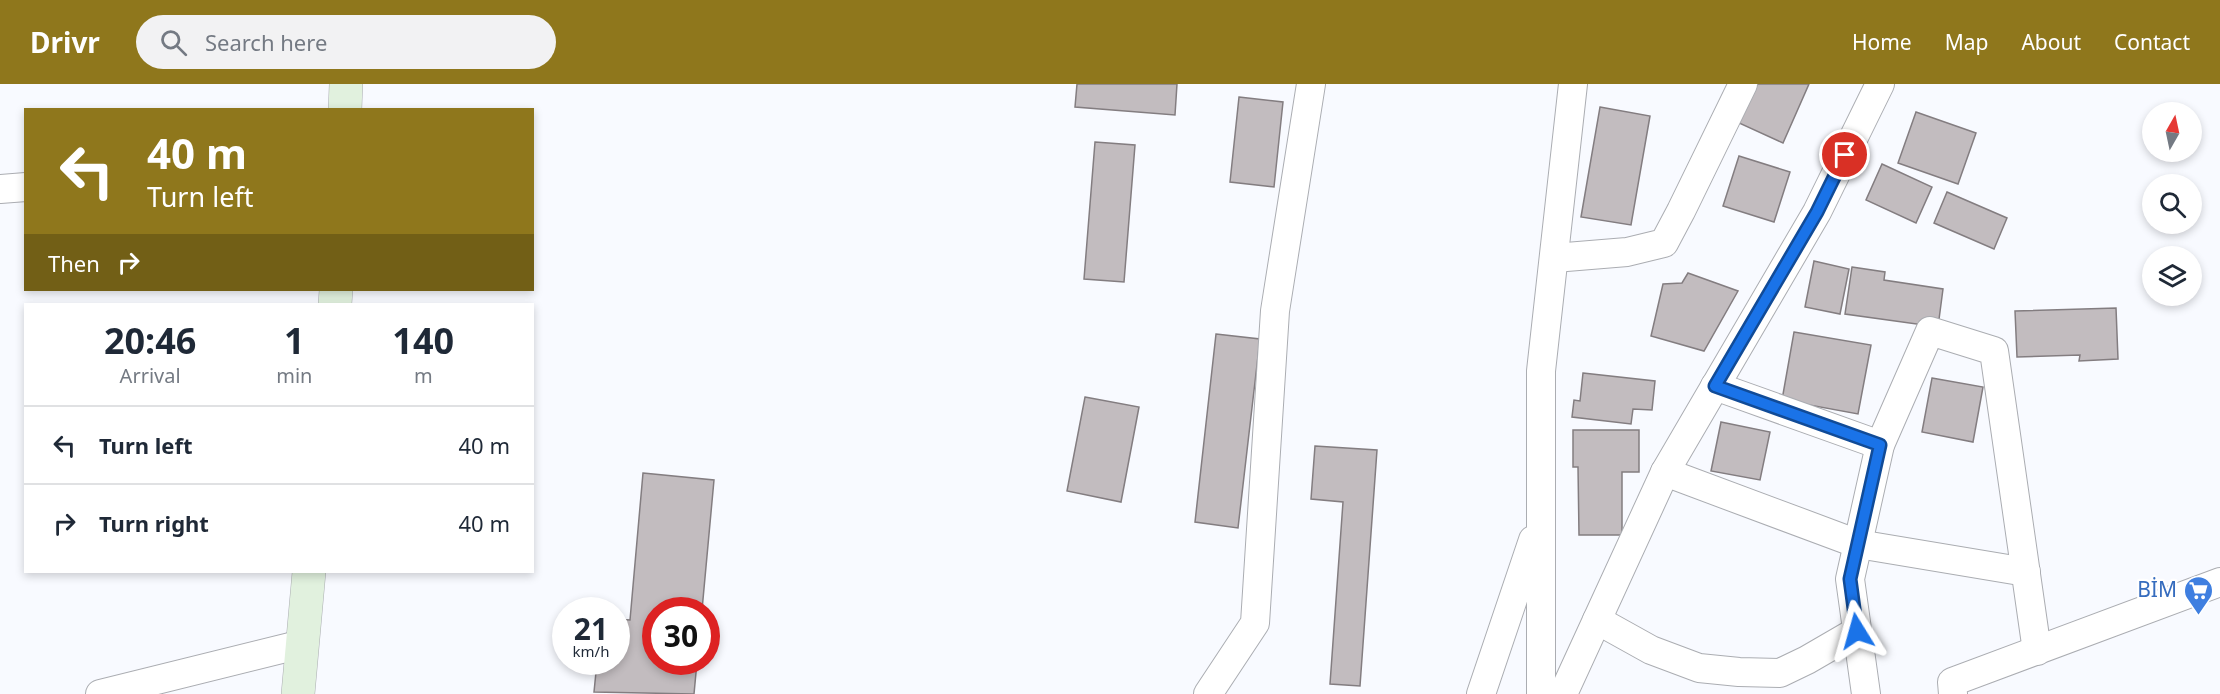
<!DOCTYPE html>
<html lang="en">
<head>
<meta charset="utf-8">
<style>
	body { margin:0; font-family:"Noto Sans",sans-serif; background:#f2f2f3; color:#1f2937; height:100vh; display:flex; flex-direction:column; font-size:22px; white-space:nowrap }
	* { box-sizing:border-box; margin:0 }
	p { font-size:20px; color:#747a83 }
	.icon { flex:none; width:33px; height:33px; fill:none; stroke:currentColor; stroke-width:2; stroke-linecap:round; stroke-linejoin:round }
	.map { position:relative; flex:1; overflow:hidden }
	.side { position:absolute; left:24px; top:219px; width:510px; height:270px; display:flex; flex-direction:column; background:#fff; border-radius:0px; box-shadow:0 3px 9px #0003 }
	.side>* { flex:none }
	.guide { position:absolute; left:24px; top:24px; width:510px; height:183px; border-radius:0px; box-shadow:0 3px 9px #0003; background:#8f771c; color:#fff; overflow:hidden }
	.needle { width:39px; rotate:9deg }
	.fabs { position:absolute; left:2142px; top:18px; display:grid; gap:12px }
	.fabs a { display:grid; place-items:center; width:60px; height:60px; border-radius:50%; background:#fff; box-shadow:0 3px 9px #0003; font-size:30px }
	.speed { position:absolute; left:552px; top:513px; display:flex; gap:12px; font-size:30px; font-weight:700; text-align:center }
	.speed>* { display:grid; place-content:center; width:78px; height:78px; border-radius:50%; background:#fff; box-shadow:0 3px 9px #0003; line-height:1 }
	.speed small { font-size:15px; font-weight:400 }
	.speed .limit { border:9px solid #d22; background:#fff; color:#111 }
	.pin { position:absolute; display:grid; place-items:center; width:51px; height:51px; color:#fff; margin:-26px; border:3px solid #fff; border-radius:50%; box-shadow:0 2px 6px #0007 }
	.me { position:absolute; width:66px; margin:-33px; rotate:352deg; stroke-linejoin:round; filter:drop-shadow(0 0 4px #0008) }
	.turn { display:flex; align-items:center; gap:21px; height:126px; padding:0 24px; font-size:27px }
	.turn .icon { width:78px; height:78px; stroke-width:2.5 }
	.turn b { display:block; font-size:42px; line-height:51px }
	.then { display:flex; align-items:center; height:57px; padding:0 24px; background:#0003; gap:12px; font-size:22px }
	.eta { display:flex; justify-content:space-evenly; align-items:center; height:102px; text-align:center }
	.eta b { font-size:36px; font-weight:700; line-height:42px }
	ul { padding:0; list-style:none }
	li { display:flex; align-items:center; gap:18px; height:78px; padding:0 24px; border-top:2px solid #e0e1e3 }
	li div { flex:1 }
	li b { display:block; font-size:22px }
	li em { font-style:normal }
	header { display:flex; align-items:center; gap:36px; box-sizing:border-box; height:84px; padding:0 30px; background:#8f771c; color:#fff }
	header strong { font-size:28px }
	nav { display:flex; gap:33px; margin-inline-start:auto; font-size:21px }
	.search { width:420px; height:54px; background:#f2f2f3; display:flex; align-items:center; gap:15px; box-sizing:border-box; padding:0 21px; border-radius:33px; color:#747a83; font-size:22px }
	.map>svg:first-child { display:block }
	.building { fill:#c2bcbf; stroke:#837d80; stroke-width:1.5 }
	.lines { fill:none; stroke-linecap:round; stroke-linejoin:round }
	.street-casing { stroke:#abadb2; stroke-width:30 }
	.secondary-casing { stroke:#abadb2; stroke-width:34 }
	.street { stroke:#fff; stroke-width:28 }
	.secondary { stroke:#e1f1de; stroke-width:33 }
	.route-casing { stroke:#114b97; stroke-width:15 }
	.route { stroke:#1a73e8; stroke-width:10 }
	.labels { text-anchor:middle; stroke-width:4.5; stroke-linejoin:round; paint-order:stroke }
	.shop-label { font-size:21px; fill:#366cbe; stroke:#fff; text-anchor:end }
</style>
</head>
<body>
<header>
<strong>Drivr</strong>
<div class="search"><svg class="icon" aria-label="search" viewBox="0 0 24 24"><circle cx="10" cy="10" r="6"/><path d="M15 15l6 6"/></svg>Search here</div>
<nav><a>Home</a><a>Map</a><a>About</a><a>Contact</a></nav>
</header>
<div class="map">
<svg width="2220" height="610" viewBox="0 0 2220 610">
	<rect width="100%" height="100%" fill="#f8faff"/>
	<!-- building -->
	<g class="building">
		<polygon points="1077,0 1177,0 1175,31 1075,23"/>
		<polygon points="1757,0 1809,0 1783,59 1739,39"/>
		<polygon points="1239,13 1283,18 1274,103 1230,98"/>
		<polygon points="1600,23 1650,32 1631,141 1581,133"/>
		<polygon points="1916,28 1976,49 1958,100 1898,79"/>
		<polygon points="1095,58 1135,61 1124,198 1084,195"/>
		<polygon points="1739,72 1790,88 1774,138 1723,122"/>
		<polygon points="1882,80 1932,103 1916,139 1866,116"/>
		<polygon points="1947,108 2007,134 1994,165 1934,139"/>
		<polygon points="1814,177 1849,185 1840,230 1805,223"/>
		<polygon points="1852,183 1885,188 1884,196 1943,205 1938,243 1845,230"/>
		<polygon points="1688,189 1738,207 1704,267 1651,252 1663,200 1682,199"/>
		<polygon points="2116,224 2118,275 2079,277 2080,271 2017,273 2015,227"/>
		<polygon points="1794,248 1871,261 1858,330 1782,316"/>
		<polygon points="1216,250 1260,255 1238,444 1195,438"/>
		<polygon points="1583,289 1655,297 1652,326 1633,325 1631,340 1572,333 1574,316 1580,317"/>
		<polygon points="1932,294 1983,303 1973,358 1922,348"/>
		<polygon points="1085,313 1139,323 1121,418 1067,407"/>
		<polygon points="1721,338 1770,348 1760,396 1711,387"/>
		<polygon points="1573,346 1639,346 1639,388 1622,388 1622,451 1579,451 1578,383 1573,383"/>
		<polygon points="1315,362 1377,366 1360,602 1330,600 1343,418 1311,415"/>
		<polygon points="643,389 714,396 702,526 656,526 656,578 697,578 694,610 594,608 597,578 616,578 616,535 630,536"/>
	</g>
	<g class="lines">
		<defs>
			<g id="street">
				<polyline points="0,105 26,103"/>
				<polyline points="1554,174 1627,168 1664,159 1681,127 1743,0"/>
				<polyline points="1715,302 1880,361"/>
				<polyline points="1665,388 1858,460 2026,488"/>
				<polyline points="1597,536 1651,566 1699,584 1739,588 1780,589 1807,576 1857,547"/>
				<polyline points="100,610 302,560"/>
				<polyline points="1208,610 1255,539 1275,227 1311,0"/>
				<polyline points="1481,610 1533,456"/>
				<polyline points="1541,610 1541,287 1573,0"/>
				<polyline points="1563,610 1665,388 1817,128 1880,0"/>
				<polyline points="1866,610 1850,495 1880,361 1930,247 1994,267 2037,567"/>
				<polyline points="1953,610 1952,598 2220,498"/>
			</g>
			<g id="secondary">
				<polyline points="345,26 346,0"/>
				<polyline points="335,220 336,206"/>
				<polyline points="298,610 309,488"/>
			</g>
		</defs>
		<!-- street casing -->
		<use href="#street" class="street-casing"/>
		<!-- secondary casing -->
		<use href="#secondary" class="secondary-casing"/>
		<!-- street -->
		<use href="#street" class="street"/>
		<!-- secondary -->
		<use href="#secondary" class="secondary"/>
	</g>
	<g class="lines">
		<defs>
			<polyline id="route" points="1845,71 1817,128 1715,302 1880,361 1850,495 1857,547"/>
		</defs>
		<!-- route casing -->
		<use href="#route" class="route-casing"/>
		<!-- route -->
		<use href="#route" class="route"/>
	</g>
	<!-- icons -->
	<defs>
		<symbol id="supermarket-pin" viewBox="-11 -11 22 30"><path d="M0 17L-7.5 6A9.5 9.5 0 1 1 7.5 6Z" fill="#3f7fe0" stroke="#fff"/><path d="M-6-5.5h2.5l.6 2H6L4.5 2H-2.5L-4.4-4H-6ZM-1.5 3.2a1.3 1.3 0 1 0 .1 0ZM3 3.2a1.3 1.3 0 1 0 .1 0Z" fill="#fff"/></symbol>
	</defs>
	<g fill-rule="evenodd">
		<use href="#supermarket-pin" x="2182" y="490" width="33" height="45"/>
	</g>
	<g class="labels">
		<!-- shop labels -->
		<g class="shop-label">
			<text x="2177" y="513">BİM</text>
		</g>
	</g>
</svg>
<div class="fabs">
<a><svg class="needle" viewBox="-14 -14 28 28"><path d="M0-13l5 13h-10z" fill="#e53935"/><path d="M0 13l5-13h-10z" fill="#747a83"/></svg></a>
<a><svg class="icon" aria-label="search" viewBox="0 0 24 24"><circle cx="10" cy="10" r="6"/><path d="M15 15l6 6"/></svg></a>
<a><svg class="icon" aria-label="layers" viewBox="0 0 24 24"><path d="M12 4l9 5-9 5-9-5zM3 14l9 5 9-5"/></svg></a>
</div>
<div class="speed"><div>21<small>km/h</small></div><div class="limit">30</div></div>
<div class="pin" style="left:1845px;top:71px;background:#d93025"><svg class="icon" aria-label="arrive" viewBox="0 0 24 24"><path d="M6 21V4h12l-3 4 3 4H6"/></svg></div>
<svg class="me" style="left:1857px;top:547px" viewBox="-20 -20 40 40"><path d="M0-17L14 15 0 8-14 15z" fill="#1a73e8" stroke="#fff" stroke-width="4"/></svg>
<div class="guide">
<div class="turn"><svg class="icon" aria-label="left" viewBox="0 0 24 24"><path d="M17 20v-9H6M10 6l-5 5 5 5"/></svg><div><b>40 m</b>Turn left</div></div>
<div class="then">Then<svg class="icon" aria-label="right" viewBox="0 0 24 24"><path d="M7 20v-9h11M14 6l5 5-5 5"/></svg></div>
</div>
<section class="side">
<div class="eta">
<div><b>20:46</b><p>Arrival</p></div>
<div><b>1</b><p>min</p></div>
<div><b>140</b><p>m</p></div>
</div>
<ul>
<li><svg class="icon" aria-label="left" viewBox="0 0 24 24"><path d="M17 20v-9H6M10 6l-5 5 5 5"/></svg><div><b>Turn left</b></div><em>40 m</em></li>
<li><svg class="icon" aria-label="right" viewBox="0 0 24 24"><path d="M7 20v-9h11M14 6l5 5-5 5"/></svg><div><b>Turn right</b></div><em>40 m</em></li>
</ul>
</section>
</div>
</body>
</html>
